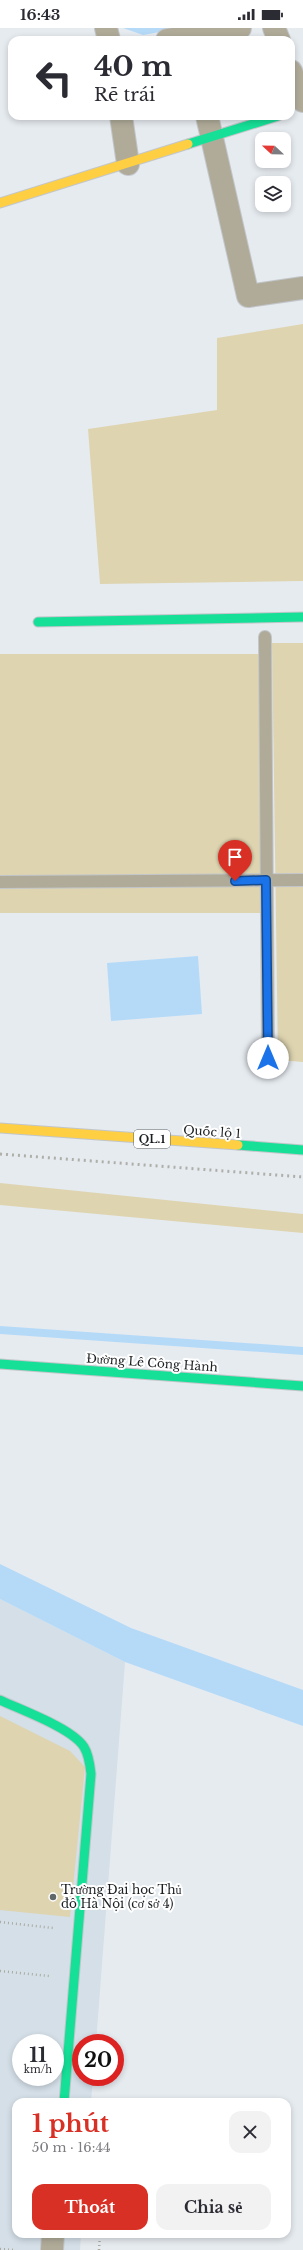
<!DOCTYPE html>
<html lang="vi">
<head>
<meta charset="utf-8">
<style>
	body { margin:0; font-family:"Libre Baskerville",serif; background:#f2f2f3; color:#2b2b33; height:100vh; display:flex; flex-direction:column; font-size:15px; white-space:nowrap }
	* { box-sizing:border-box; margin:0 }
	p { font-size:13px; color:#7c7c81 }
	.icon { flex:none; width:22px; height:22px; fill:none; stroke:currentColor; stroke-width:2; stroke-linecap:round; stroke-linejoin:round }
	.map { position:relative; flex:1; overflow:hidden }
	.drawer { position:absolute; left:12px; top:2070px; width:279px; height:140px; display:flex; flex-direction:column; background:#fff; border-radius:12px; box-shadow:0 2px 6px #0003 }
	.drawer>* { flex:none }
	.hud { position:absolute; left:8px; top:8px; width:287px; height:84px; border-radius:12px; box-shadow:0 2px 6px #0003; background:#fff; color:#2b2b33; overflow:hidden }
	.needle { width:26px; rotate:292deg }
	.controls { position:absolute; left:255px; top:104px; display:grid; gap:8px }
	.controls a { display:grid; place-items:center; width:36px; height:36px; border-radius:8px; background:#fff; box-shadow:0 2px 6px #0003; font-size:20px }
	.speed { position:absolute; left:12px; top:2006px; display:flex; gap:8px; font-size:20px; font-weight:700; text-align:center }
	.speed>* { display:grid; place-content:center; width:52px; height:52px; border-radius:50%; background:#fff; box-shadow:0 2px 6px #0003; line-height:1 }
	.speed small { font-size:10px; font-weight:400 }
	.speed .limit { border:6px solid #d22; background:#fff; color:#111 }
	.pin { position:absolute; display:grid; place-items:center; width:34px; height:34px; color:#fff; margin:-41px -17px; border-radius:50% 50% 50% 0; rotate:-45deg; box-shadow:0 0 4px #0007 }
	.pin .icon { rotate:45deg }
	.me { position:absolute; width:44px; margin:-22px; rotate:0deg; stroke-linejoin:round; filter:drop-shadow(0 0 3px #0008) }
	.turn { display:flex; align-items:center; gap:14px; height:84px; padding:0 20px; font-size:18px }
	.turn .icon { width:52px; height:52px; stroke-width:2.5 }
	.turn b { display:block; font-size:28px; line-height:34px }
	.round { display:grid; place-items:center; flex:none; width:42px; height:42px; border-radius:12px; background:#f2f2f3 }
	.head { display:flex; align-items:center; justify-content:space-between; height:68px; padding:0 20px }
	h1 { font-size:24px; font-weight:700; line-height:30px; color:#d93025 }
	.primary-button { display:flex; gap:8px; margin-top:auto; padding:8px 20px }
	.primary-button a { flex:1; height:46px; border-radius:12px; background:#d93025; color:#fff; font-size:16px; font-weight:700; line-height:46px; text-align:center }
	.primary-button a+a { background:#f2f2f3; color:#2b2b33 }
	.status { display:flex; justify-content:space-between; align-items:center; height:28px; padding:0 20px; background:#fff; direction:ltr }
	.status svg { height:11px; fill:currentColor }
	.map>svg:first-child { display:block }
	.built { fill:#d4dfe8; fill-rule:evenodd }
	.green { fill:#ded4b0 }
	.water { fill:#b5daf8 }
	.lines { fill:none; stroke-linecap:round; stroke-linejoin:round }
	.stream { stroke:#b5daf8; stroke-width:8 }
	.lane-casing { stroke:#c2c6ca; stroke-width:14 }
	.street-casing { stroke:#c2c6ca; stroke-width:24 }
	.fast-casing { stroke:#c2c6ca; stroke-width:11 }
	.slow-casing { stroke:#c2c6ca; stroke-width:11 }
	.path { stroke:#abaaa0; stroke-width:2.5; stroke-dasharray:1 3; stroke-linecap:butt }
	.lane { stroke:#b0ab99; stroke-width:12 }
	.street { stroke:#b0ab99; stroke-width:22 }
	.fast { stroke:#16e098; stroke-width:9 }
	.slow { stroke:#ffcf43; stroke-width:9 }
	.rail { stroke:#afafa9; stroke-width:3; stroke-dasharray:2 4; stroke-linecap:butt }
	.route-casing { stroke:#114b97; stroke-width:10 }
	.route { stroke:#1a73e8; stroke-width:7 }
	.poi-dot { fill:#616669; stroke:#fff; stroke-width:1.5 }
	.labels { text-anchor:middle; stroke-width:4; stroke-linejoin:round; paint-order:stroke }
	.shield { fill:#fff; stroke:#5f6263; stroke-width:1 }
	.shield-label { font-size:11px; font-weight:bold; fill:#1a1e20 }
	.street-label { font-size:12px; fill:#1a1e20; stroke:#fff }
	.poi-label { font-size:12px; fill:#1a1e20; stroke:#fff; text-anchor:start }
</style>
</head>
<body>
<div class="status"><b>16:43</b><svg viewBox="0 0 49 12"><path d="M0 12V9h3v3zM5 12V6h3v6zM10 12V3h3v9zM15 12V0h3v12zM26 1h20v11H26zM47 4h2v5h-2z"/></svg></div>
<div class="map">
<svg width="303" height="2222" viewBox="0 0 303 2222">
	<rect width="100%" height="100%" fill="#e6ebf0"/>
	<!-- built -->
	<path class="built" d="M0,1571l125,63 -29,381h-15v34h12l-2,25h-75v132h65l-1,16h-80zM21,2015h34v34h-34z"/>
	<!-- green -->
	<g class="green">
		<polygon points="303,296 303,553 100,556 88,401 217,382 217,310"/>
		<polygon points="272,615 303,615 303,1034 278,1032"/>
		<polygon points="0,626 262,626 266,885 0,885"/>
		<polygon points="0,1155 303,1186 303,1205 0,1177"/>
		<polygon points="0,1688 70,1723 85,1739 70,1889 0,1882"/>
	</g>
	<!-- water -->
	<g class="water">
		<polygon points="123,0 182,0 143,7"/>
		<polygon points="198,928 202,986 111,993 107,935"/>
		<polygon points="0,1536 131,1600 303,1662 303,1698 125,1634 0,1571"/>
	</g>
	<g class="lines">
		<!-- stream -->
		<polyline class="stream" points="0,1302 303,1323"/>
		<defs>
			<g id="lane">
				<polyline points="265,609 268,1030"/>
				<polyline points="0,854 303,852"/>
			</g>
			<g id="street">
				<polyline points="106,0 109,12"/>
				<polyline points="274,0 279,12"/>
				<polyline points="167,12 240,0"/>
				<polyline points="291,43 303,73"/>
				<polyline points="121,88 128,136"/>
				<polyline points="207,88 248,268 303,260"/>
				<polyline points="52,2222 53,2206"/>
			</g>
			<g id="fast">
				<polyline points="188,116 278,88"/>
				<polyline points="38,594 303,589"/>
				<polyline points="238,1117 303,1122"/>
				<polyline points="0,1336 303,1358"/>
				<path d="M0,1672c21,10 72,28 84,47 5,8 6,18 7,27l-27,328"/>
			</g>
			<g id="slow">
				<polyline points="0,175 188,116"/>
				<polyline points="0,1100 238,1117"/>
			</g>
		</defs>
		<!-- lane casing -->
		<use href="#lane" class="lane-casing"/>
		<!-- street casing -->
		<use href="#street" class="street-casing"/>
		<!-- fast casing -->
		<use href="#fast" class="fast-casing"/>
		<!-- slow casing -->
		<use href="#slow" class="slow-casing"/>
		<!-- path -->
		<g class="path">
			<polyline points="0,1894 53,1900"/>
			<polyline points="0,1943 49,1948"/>
			<polyline points="0,2221 14,2222"/>
			<polyline points="99,2222 100,2206"/>
		</g>
		<!-- lane -->
		<use href="#lane" class="lane"/>
		<!-- street -->
		<use href="#street" class="street"/>
		<!-- fast -->
		<use href="#fast" class="fast"/>
		<!-- slow -->
		<use href="#slow" class="slow"/>
		<!-- rail -->
		<polyline class="rail" points="0,1126 303,1149"/>
	</g>
	<g class="lines">
		<defs>
			<polyline id="route" points="235,853 266,852 268,1030"/>
		</defs>
		<!-- route casing -->
		<use href="#route" class="route-casing"/>
		<!-- route -->
		<use href="#route" class="route"/>
	</g>
	<!-- markers -->
	<circle class="poi-dot" cx="53" cy="1869" r="4"/>
	<g class="labels">
		<!-- shield labels -->
		<rect class="shield" x="134" y="1102" width="36" height="18" rx="3"/>
		<g class="shield-label">
			<text x="152" y="1115">QL.1</text>
		</g>
		<!-- street labels -->
		<g class="street-label">
			<text transform="translate(212 1104) rotate(4)" y="4">Quốc lộ 1</text>
			<text transform="translate(152 1335) rotate(4)" y="4">Đường Lê Công Hành</text>
		</g>
		<!-- poi labels -->
		<g class="poi-label">
			<text x="61" y="1866">Trường Đại học Thủ<tspan x="61" dy="14">đô Hà Nội (cơ sở 4)</tspan></text>
		</g>
	</g>
</svg>
<div class="controls">
<a><svg class="needle" viewBox="-14 -14 28 28"><path d="M0-13l5 13h-10z" fill="#e53935"/><path d="M0 13l5-13h-10z" fill="#7c7c81"/></svg></a>
<a><svg class="icon" aria-label="layers" viewBox="0 0 24 24"><path d="M12 4l9 5-9 5-9-5zM3 14l9 5 9-5"/></svg></a>
</div>
<div class="speed"><div>11<small>km/h</small></div><div class="limit">20</div></div>
<div class="pin" style="left:235px;top:853px;background:#d93025"><svg class="icon" aria-label="arrive" viewBox="0 0 24 24"><path d="M6 21V4h12l-3 4 3 4H6"/></svg></div>
<svg class="me" style="left:268px;top:1030px" viewBox="-20 -20 40 40"><circle r="19" fill="#fff"/><path d="M0-13L10 11 0 6-10 11z" fill="#1a73e8"/></svg>
<div class="hud">
<div class="turn"><svg class="icon" aria-label="left" viewBox="0 0 24 24"><path d="M17 20v-9H6M10 6l-5 5 5 5"/></svg><div><b>40 m</b>Rẽ trái</div></div>
</div>
<section class="drawer">
<div class="head"><div><h1>1 phút</h1><p>50 m · 16:44</p></div><a class="round"><svg class="icon" aria-label="close" viewBox="0 0 24 24"><path d="M6 6l12 12M18 6L6 18"/></svg></a></div>
<div class="primary-button"><a>Thoát</a><a>Chia sẻ</a></div>
</section>
</div>
</body>
</html>
